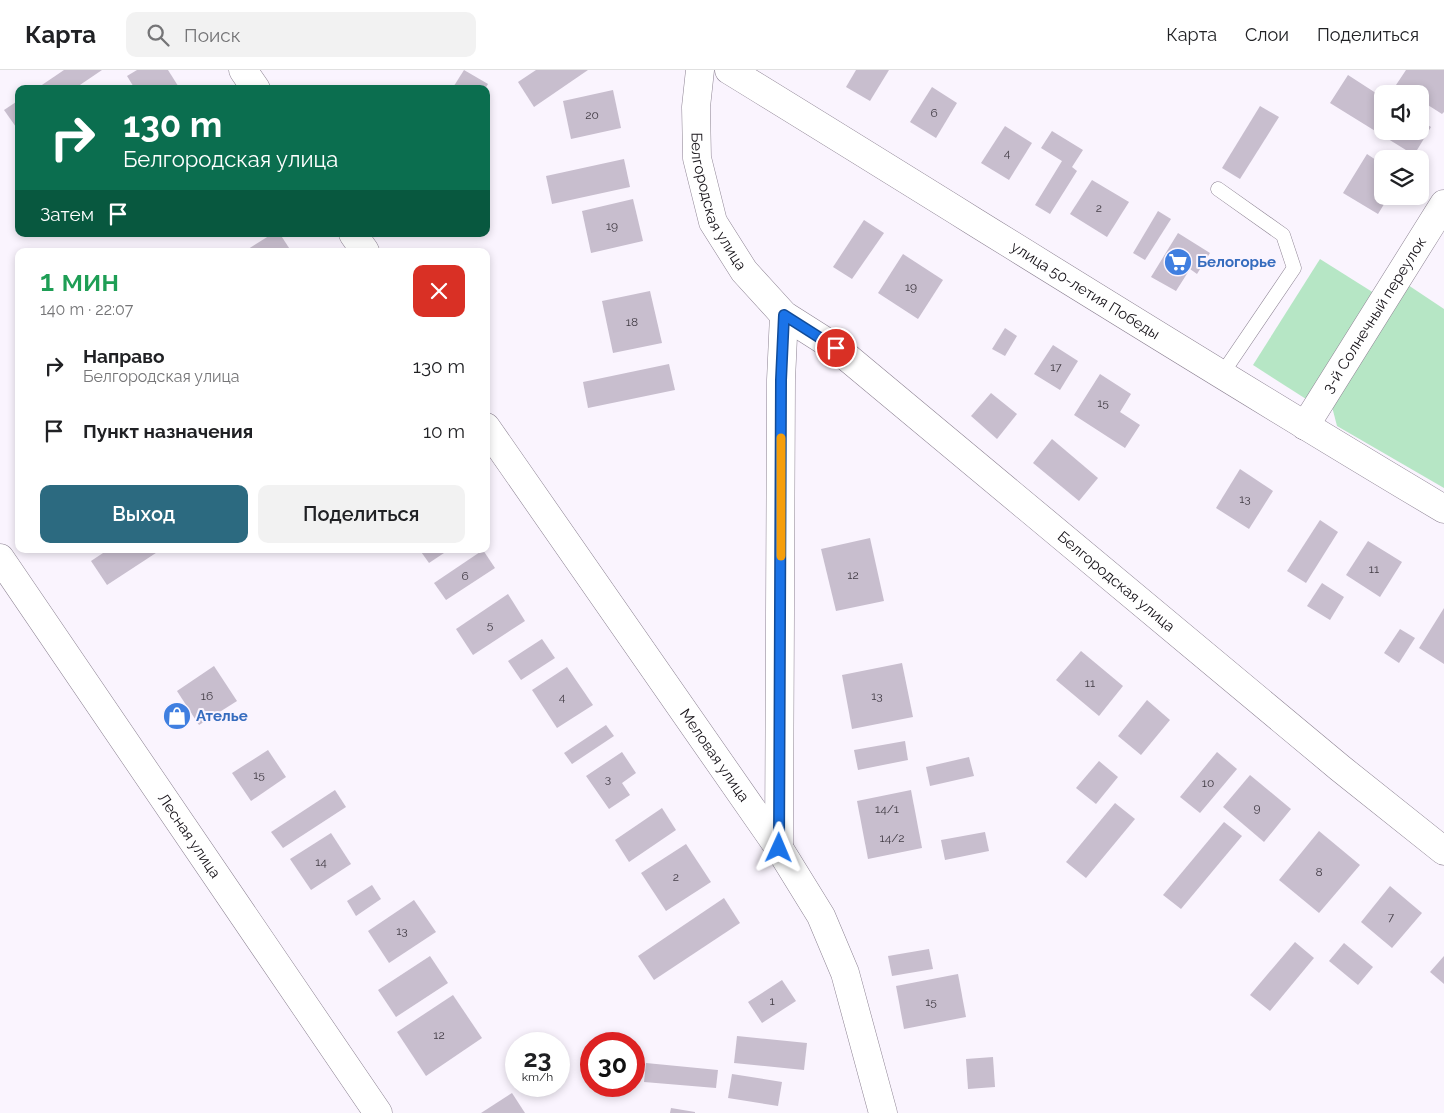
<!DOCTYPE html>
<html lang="ru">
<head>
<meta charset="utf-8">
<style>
	body { margin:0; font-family:Raleway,sans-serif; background:#f2f2f2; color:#202124; height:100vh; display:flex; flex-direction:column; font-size:19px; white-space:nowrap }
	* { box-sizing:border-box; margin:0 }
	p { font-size:16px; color:#757577 }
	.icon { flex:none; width:28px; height:28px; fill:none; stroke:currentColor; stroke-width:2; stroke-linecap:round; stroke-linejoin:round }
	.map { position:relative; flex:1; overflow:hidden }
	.panel { position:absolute; left:15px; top:178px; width:475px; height:305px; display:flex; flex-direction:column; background:#fff; border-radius:10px; box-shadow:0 2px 8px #0003 }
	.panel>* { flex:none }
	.hud { position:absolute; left:15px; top:15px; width:475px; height:152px; border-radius:10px; box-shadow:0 2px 8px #0003; background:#0b6e4f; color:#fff; overflow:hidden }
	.fabs { position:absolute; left:1374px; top:15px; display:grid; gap:10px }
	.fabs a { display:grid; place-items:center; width:55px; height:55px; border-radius:10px; background:#fff; box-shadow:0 2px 8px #0003; font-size:25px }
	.speed { position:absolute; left:505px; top:962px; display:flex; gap:10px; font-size:25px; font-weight:700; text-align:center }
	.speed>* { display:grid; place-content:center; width:65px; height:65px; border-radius:50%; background:#fff; box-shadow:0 2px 8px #0003; line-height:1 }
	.speed small { font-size:12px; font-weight:400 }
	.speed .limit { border:8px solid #d22; background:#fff; color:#111 }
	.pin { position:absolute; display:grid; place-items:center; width:42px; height:42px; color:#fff; margin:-21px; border:2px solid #fff; border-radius:50%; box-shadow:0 1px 5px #0007 }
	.me { position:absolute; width:55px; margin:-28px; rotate:1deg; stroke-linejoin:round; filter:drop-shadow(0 0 4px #0008) }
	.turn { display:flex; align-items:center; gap:18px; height:105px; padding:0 25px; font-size:22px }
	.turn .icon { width:65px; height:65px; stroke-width:2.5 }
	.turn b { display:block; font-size:35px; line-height:42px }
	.then { display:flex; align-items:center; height:48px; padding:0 25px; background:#0003; gap:10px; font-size:19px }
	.round { display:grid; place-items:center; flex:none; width:52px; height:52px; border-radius:10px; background:#f2f2f2 }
	.headline { display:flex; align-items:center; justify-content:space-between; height:85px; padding:0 25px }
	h1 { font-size:30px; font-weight:600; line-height:38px; color:#1e9e55 }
	.cta { display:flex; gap:10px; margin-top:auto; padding:10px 25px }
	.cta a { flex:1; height:58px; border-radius:10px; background:#2c6a80; color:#fff; font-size:20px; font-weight:600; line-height:58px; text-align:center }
	.cta a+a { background:#f2f2f2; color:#202124 }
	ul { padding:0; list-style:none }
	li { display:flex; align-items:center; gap:15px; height:65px; padding:0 25px }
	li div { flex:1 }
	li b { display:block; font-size:19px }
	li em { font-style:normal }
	header { display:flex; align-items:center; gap:30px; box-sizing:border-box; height:70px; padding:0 25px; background:#fff; border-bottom:1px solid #e0e0e0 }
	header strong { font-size:24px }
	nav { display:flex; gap:28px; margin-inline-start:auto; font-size:18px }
	.search { width:350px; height:45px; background:#f2f2f2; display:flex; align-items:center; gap:12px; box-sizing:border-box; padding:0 18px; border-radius:10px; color:#757577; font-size:19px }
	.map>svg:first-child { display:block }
	.green { fill:#b6e6c5 }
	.building { fill:#c8bece }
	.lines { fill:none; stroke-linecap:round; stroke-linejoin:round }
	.service-casing { stroke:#8c8292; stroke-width:15 }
	.minor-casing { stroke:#8c8292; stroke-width:29 }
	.service { stroke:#fff; stroke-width:14 }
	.minor { stroke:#fff; stroke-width:28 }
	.route-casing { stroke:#114b97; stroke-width:12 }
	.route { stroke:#1a73e8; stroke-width:9 }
	.slow { stroke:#f59e0b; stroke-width:9 }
	.labels { text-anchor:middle; stroke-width:4; stroke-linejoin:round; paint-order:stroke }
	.number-label { font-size:12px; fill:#423c45 }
	.street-label { font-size:15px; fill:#151117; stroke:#faf4fe }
	.shop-label { font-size:15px; font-weight:bold; fill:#366cbe; stroke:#faf4fe; text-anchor:start }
</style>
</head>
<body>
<header>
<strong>Карта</strong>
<div class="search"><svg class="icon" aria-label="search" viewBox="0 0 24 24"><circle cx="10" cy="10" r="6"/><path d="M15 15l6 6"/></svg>Поиск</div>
<nav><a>Карта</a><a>Слои</a><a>Поделиться</a></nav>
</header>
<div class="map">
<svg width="1444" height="1043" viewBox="0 0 1444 1043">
	<rect width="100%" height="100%" fill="#faf4fe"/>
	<!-- green -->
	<g class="green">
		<polygon points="1320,189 1374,223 1306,329 1253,295"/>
		<polygon points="1405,213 1444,239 1444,418 1337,356 1330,329"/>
	</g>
	<!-- building -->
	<g class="building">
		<polygon points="64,0 102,0 74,19 36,19"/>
		<polygon points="137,0 168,0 180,19 135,19 127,6"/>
		<polygon points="464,0 488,14 485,19 452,19"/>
		<polygon points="536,0 588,0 534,37 518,12"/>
		<polygon points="856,0 889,0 870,31 846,17"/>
		<polygon points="1406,0 1444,0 1444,42 1442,44 1420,30 1420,24 1409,24 1396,15"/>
		<polygon points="1348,5 1382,27 1382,61 1420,61 1420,50 1431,57 1414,85 1330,33"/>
		<polygon points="932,17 957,33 936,68 910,52"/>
		<polygon points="613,20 621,58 571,69 563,31"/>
		<polygon points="19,30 19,56 16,57 4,40"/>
		<polygon points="1260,36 1279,47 1240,109 1222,98"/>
		<polygon points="1005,56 1032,73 1009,110 981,93"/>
		<polygon points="1052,61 1083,80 1072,97 1077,101 1050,144 1035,135 1062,91 1041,78"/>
		<polygon points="1367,84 1382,94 1382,126 1389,126 1378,144 1343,123"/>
		<polygon points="624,89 630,117 552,134 546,106"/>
		<polygon points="1092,110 1129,132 1107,167 1070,144"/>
		<polygon points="633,129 643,171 591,183 582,141"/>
		<polygon points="1158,141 1171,149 1145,190 1133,183"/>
		<polygon points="864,150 884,163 852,209 833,197"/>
		<polygon points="1178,163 1210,183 1197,204 1190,199 1176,221 1151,207"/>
		<polygon points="272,164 280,164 291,181 245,181"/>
		<polygon points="903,184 943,210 918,249 878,223"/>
		<polygon points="650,221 662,273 613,283 602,231"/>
		<polygon points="1005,258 1017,266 1005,286 992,279"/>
		<polygon points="1053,275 1078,291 1060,320 1034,304"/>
		<polygon points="669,294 675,320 588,338 583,312"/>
		<polygon points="1100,304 1131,324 1120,342 1140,355 1125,378 1074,345"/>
		<polygon points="991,323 1017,344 997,369 971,346"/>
		<polygon points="1052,369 1098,408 1079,431 1033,393"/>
		<polygon points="1240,399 1273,421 1249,459 1216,438"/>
		<polygon points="1320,450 1338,462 1306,513 1287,501"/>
		<polygon points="870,468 884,531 836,541 821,479"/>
		<polygon points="1368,471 1402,492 1380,527 1346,505"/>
		<polygon points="109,479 162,479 107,515 91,491"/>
		<polygon points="419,479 450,479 429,493"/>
		<polygon points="483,480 495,498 446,530 434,513"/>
		<polygon points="1322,513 1344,527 1330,550 1307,536"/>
		<polygon points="508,524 525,551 473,585 456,559"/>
		<polygon points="1444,538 1444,594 1419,578"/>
		<polygon points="1400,559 1415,568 1399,593 1384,583"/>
		<polygon points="542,569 555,588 521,610 508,591"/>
		<polygon points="1081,581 1123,616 1099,646 1056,610"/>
		<polygon points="902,593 913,647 852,659 842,605"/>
		<polygon points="214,596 237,631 199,655 177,621"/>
		<polygon points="567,597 593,635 557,658 532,620"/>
		<polygon points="1147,630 1170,650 1141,685 1118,666"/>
		<polygon points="606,655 614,666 572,694 564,683"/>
		<polygon points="905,671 908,690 858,700 854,680"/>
		<polygon points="268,680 286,707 251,731 232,703"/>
		<polygon points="622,682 636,703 622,713 630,725 609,739 586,706"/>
		<polygon points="1217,682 1237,699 1200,743 1180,727"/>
		<polygon points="969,687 974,706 930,716 926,697"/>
		<polygon points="1099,691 1118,707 1096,734 1076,718"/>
		<polygon points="1250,705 1291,739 1264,772 1223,737"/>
		<polygon points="335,720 346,737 283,778 271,762"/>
		<polygon points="911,720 922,778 868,789 857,731"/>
		<polygon points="1115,733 1135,749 1086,808 1066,792"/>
		<polygon points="662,738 676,760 629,792 615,770"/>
		<polygon points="1224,752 1242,766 1181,839 1163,825"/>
		<polygon points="1319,761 1360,795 1319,843 1279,810"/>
		<polygon points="985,762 989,781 945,790 941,770"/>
		<polygon points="331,763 351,794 311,820 290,789"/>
		<polygon points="686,774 711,812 666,841 641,803"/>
		<polygon points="372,815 381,829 356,846 347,831"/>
		<polygon points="1390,816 1422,843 1392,878 1361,852"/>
		<polygon points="724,828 740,853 654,910 638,886"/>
		<polygon points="414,830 436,862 389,893 368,861"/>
		<polygon points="1295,872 1314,888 1270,941 1250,925"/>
		<polygon points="1344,873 1373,897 1358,915 1329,891"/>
		<polygon points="929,879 933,899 892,906 888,886"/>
		<polygon points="430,886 448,913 396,947 378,920"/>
		<polygon points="1444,886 1444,914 1430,902"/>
		<polygon points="958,904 966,947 904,959 896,916"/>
		<polygon points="782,910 796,931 762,953 748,932"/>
		<polygon points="453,925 482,968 426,1006 397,962"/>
		<polygon points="737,966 807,973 804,1000 734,993"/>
		<polygon points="993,987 995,1017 968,1019 966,989"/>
		<polygon points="646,993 718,1000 716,1018 644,1012"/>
		<polygon points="732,1004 782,1012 778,1036 728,1028"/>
		<polygon points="512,1023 525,1043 481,1043"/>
		<polygon points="671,1038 695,1042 695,1043 670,1043"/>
	</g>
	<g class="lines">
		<defs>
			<polyline id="service" points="1218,119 1283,165 1294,198 1222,304"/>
			<g id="minor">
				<polyline points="243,0 256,19"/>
				<path id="s1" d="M700,0l-4,37 1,51 16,64 31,49 40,44 52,33 504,420 104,83"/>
				<path id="s2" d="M729,0c238,146 474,296 715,439"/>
				<polyline points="353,164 365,181"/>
				<path id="s3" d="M1305,356l139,-222"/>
				<path id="s4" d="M486,357l293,421 42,68 24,57 38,140"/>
				<path id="s5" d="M0,488l378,555"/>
				<polyline points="779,778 781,310 784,245"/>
			</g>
		</defs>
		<!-- service casing -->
		<use href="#service" class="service-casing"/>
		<!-- minor casing -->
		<use href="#minor" class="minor-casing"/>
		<!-- service -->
		<use href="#service" class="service"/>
		<!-- minor -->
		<use href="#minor" class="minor"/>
	</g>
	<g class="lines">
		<defs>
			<polyline id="route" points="779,778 781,310 784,245 836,278"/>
		</defs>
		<!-- route casing -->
		<use href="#route" class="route-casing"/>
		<!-- route -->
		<use href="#route" class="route"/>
		<!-- slow -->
		<polyline class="slow" points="781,486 781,368"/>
	</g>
	<!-- icons -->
	<defs>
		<symbol id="supermarket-disc" viewBox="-11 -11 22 22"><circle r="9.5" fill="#3f7fe0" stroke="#faf4fe"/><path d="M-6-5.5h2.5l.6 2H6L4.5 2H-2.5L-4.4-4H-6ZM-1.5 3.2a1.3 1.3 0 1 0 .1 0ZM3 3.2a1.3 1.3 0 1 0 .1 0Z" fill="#fff"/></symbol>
		<symbol id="shop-disc" viewBox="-11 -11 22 22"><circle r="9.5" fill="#3f7fe0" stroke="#faf4fe"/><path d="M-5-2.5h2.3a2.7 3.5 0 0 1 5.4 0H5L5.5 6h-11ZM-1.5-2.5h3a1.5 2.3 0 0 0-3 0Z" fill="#fff"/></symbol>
	</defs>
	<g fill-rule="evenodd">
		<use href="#supermarket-disc" x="1162" y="176" width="32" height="32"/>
		<use href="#shop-disc" x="161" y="630" width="32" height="32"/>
	</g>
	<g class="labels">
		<!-- number labels -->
		<g class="number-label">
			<text x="934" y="47">6</text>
			<text x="592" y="49">20</text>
			<text x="1007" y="87">4</text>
			<text x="1099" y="142">2</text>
			<text x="612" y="160">19</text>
			<text x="911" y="221">19</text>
			<text x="632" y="256">18</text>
			<text x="1056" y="301">17</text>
			<text x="1103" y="337">15</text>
			<text x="1245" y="433">13</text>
			<text x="1374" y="503">11</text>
			<text x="853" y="509">12</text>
			<text x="465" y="510">6</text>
			<text x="490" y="559">5</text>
			<text x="1090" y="617">11</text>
			<text x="207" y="630">16</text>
			<text x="877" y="630">13</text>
			<text x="562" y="631">4</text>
			<text x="259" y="709">15</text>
			<text x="608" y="713">3</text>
			<text x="1208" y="717">10</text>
			<text x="1257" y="742">9</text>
			<text x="887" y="743">14/1</text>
			<text x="892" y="772">14/2</text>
			<text x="321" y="796">14</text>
			<text x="1319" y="806">8</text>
			<text x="676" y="811">2</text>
			<text x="1391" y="851">7</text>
			<text x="402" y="865">13</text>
			<text x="772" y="935">1</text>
			<text x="931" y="936">15</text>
			<text x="439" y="969">12</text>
		</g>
		<!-- street labels -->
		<g class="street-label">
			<text dy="5" stroke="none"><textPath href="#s1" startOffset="136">Белгородская улица</textPath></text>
			<text dy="5" stroke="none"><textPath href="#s2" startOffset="419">улица 50-летия Победы</textPath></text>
			<text dy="5" stroke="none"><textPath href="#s3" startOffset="131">3-й Солнечный переулок</textPath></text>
			<text dy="5" stroke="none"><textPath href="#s1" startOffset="698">Белгородская улица</textPath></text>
			<text dy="5" stroke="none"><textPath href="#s4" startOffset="400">Меловая улица</textPath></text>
			<text dy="5" stroke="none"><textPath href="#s5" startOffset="336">Лесная улица</textPath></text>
		</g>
		<!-- shop labels -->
		<g class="shop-label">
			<text x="1197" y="197">Белогорье</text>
			<text x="196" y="651">Ателье</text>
		</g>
	</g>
</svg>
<div class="fabs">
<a><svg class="icon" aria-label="sound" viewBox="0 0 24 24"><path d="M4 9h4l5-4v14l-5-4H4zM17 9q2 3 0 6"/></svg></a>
<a><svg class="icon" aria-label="layers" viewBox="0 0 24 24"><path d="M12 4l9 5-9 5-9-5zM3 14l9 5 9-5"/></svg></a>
</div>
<div class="speed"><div>23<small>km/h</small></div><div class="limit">30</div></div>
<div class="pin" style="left:836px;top:278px;background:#d93025"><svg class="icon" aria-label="arrive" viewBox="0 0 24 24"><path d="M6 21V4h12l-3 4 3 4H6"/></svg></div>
<svg class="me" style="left:779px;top:778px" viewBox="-20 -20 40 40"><path d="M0-17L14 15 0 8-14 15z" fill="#1a73e8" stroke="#fff" stroke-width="4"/></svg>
<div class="hud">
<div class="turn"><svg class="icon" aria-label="right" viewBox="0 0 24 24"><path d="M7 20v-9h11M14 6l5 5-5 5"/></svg><div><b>130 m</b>Белгородская улица</div></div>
<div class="then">Затем<svg class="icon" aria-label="arrive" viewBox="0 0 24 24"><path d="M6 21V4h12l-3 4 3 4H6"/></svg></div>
</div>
<section class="panel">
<div class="headline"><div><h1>1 мин</h1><p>140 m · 22:07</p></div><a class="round" style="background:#d93025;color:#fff"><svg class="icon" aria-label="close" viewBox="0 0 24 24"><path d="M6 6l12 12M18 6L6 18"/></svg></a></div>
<ul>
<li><svg class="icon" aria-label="right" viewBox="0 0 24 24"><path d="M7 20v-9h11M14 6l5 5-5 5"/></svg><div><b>Направо</b><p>Белгородская улица</p></div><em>130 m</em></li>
<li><svg class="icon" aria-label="arrive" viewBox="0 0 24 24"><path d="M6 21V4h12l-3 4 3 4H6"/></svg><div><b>Пункт назначения</b></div><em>10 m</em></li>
</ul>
<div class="cta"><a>Выход</a><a>Поделиться</a></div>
</section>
</div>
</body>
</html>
